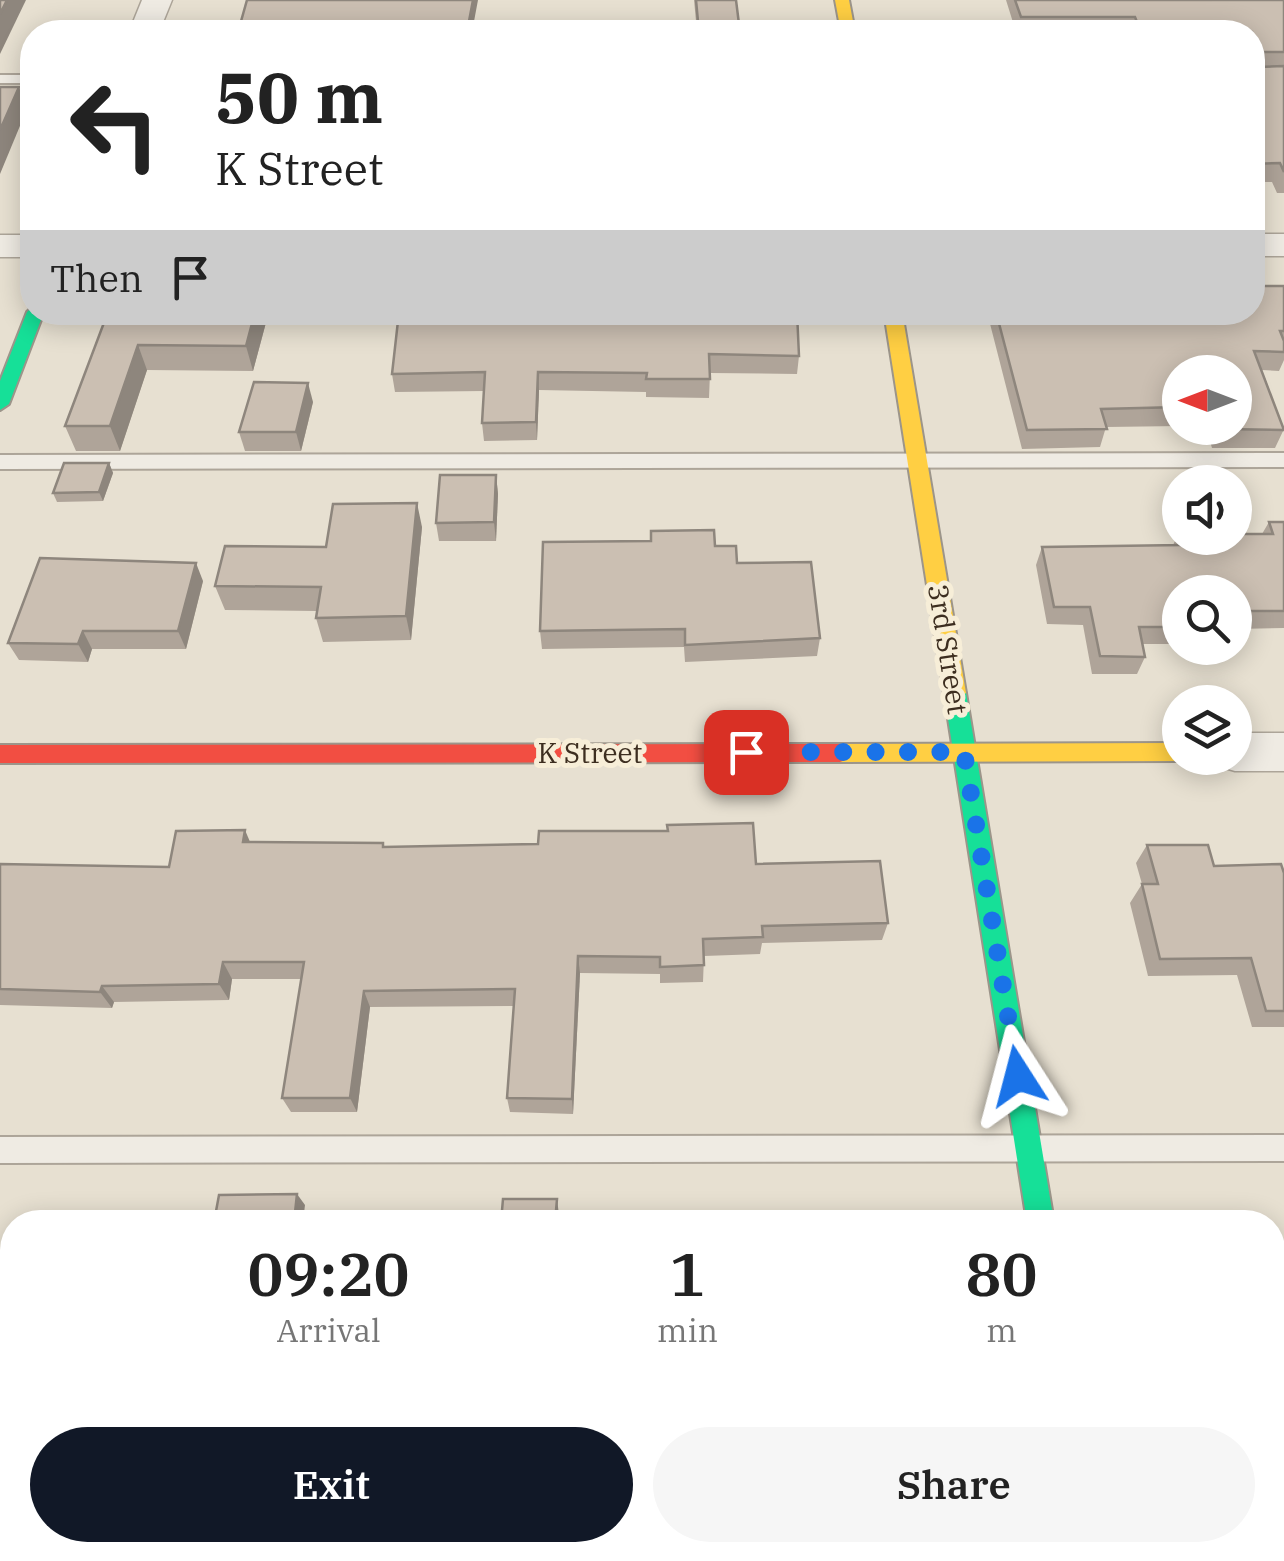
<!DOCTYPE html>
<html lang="en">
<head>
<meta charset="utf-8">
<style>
	body { margin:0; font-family:"IBM Plex Serif",serif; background:#f6f6f6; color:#222; height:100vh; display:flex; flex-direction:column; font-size:38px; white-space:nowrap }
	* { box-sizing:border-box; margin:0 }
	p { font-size:32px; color:#767676 }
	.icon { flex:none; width:55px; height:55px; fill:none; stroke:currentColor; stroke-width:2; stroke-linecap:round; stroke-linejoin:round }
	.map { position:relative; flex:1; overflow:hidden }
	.details { position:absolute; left:0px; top:1210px; width:1285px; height:352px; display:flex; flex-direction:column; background:#fff; border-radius:40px 40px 0 0; box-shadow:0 5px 25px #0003 }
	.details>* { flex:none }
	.guide { position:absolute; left:20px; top:20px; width:1245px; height:305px; border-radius:40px; box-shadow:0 5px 25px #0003; background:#fff; color:#222; overflow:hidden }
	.needle { width:65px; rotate:270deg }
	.buttons { position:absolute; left:1162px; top:355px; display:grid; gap:20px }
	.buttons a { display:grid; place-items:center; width:90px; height:90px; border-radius:50%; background:#fff; box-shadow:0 5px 25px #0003; font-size:50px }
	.pin { position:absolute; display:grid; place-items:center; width:85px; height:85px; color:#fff; margin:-42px; border-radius:20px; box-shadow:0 5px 15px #0006 }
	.me { position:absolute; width:110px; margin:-55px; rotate:351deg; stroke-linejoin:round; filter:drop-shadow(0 0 8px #0008) }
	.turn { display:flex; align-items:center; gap:35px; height:210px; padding:0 30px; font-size:45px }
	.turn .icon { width:130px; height:130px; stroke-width:2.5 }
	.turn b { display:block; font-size:70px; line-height:85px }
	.then { display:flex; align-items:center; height:95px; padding:0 30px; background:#0003; gap:20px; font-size:38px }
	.eta { display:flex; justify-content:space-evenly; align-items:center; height:170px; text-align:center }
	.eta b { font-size:60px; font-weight:600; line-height:70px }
	.primary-button { display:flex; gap:20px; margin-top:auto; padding:20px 30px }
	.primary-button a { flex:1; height:115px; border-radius:60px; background:#111827; color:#fff; font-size:40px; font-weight:600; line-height:115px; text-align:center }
	.primary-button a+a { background:#f6f6f6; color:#222 }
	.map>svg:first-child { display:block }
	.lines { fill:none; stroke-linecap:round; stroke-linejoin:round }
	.lane-casing { stroke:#ada599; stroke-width:4 }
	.street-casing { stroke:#ada599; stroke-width:3 }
	.fast-casing { stroke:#9c958a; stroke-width:4 }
	.slow-casing { stroke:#9c958a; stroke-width:4 }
	.jam-casing { stroke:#9c958a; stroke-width:4 }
	.lane { fill:#efebe3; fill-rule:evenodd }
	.street { fill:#efebe3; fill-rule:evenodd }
	.fast { fill:#16e098; fill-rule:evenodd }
	.slow { fill:#ffcf43; fill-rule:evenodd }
	.jam { fill:#f24e42; fill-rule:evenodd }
	.wall { fill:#afa499 }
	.shaded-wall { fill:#8e867d }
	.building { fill:#cbbfb2; stroke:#8e867d; stroke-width:2.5 }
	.route { stroke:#1a73e8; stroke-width:18; stroke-dasharray:0 32.4 }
	.labels { text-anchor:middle; stroke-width:10; stroke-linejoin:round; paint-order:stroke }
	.street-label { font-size:28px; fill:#3d2e20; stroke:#f7eed8 }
</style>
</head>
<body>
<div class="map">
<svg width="1284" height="1561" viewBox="0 0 1284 1561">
	<rect width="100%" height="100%" fill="#e7e0d1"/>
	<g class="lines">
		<defs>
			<g id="lane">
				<rect x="0" y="75" width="32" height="8"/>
				<polygon points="1284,453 1284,467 0,469 0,455"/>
				<polygon points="1284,1135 1284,1161 0,1163 0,1137"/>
			</g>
			<g id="street">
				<polygon points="142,0 172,0 159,32 129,32"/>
				<rect x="1252" y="234" width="32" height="22"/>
				<rect x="0" y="235" width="32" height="22"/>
				<polygon points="1235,733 1284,733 1284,771 1235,771 1218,766 1214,758 1235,758"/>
			</g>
			<g id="fast">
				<polygon points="32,307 32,312 44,312 9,404 0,410 0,381 27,312"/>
				<polygon points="955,684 966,693 1054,1222 1027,1222 944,693"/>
				<polygon points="1078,1550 1110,1550 1112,1561 1080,1561"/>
			</g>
			<g id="slow">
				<polygon points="835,0 849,0 855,32 841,32"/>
				<polygon points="884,312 902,312 966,693 955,702 944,693"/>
				<polygon points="1180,743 1180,758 1188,758 1180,761 840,762 832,759 829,753 832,747 840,744"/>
			</g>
			<polygon id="jam" points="840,744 848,747 851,753 848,759 840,762 0,763 0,745"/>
		</defs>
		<!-- lane casing -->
		<use href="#lane" class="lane-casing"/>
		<!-- street casing -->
		<use href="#street" class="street-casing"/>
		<!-- fast casing -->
		<use href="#fast" class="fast-casing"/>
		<!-- slow casing -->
		<use href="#slow" class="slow-casing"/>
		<!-- jam casing -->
		<use href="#jam" class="jam-casing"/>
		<!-- lane -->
		<use href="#lane" class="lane"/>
		<!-- street -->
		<use href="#street" class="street"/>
		<!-- fast -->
		<use href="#fast" class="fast"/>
		<!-- slow -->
		<use href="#slow" class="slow"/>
		<!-- jam -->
		<use href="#jam" class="jam"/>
	</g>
	<!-- wall -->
	<g class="wall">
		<polygon points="694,0 736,0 740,32 697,32"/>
		<polygon points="1006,0 1284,0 1284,193 1277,193 1272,182 1252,182 1252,32 1016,32"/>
		<polygon points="1259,286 1284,286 1284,360 1279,371 1262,370 1284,429 1275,448 1212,448 1206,428 1235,428 1180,372 1180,426 1106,427 1100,447 1022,449 987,312 1252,312"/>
		<polygon points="108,312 268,315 253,371 147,370 120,451 76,451 65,426"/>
		<polygon points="399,312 799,356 797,374 710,373 709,398 646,397 646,392 539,390 537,440 484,441 482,423 484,391 395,392 392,374"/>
		<polygon points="313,402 301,451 245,451 239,432"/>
		<polygon points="109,463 113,473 103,501 57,502 53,493"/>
		<polygon points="496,475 498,494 496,541 439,541 436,523"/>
		<polygon points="1269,522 1284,522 1284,628 1235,629 1235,592 1180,592 1180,644 1143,644 1145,657 1137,674 1092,674 1083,625 1047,624 1036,565 1042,547 1173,545 1178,535 1262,534"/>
		<polygon points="422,527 411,640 323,642 316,618 317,611 225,610 215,586 326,547"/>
		<polygon points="715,546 737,563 820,638 817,656 685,662 684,647 542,649 540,631"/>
		<polygon points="203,581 186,649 92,649 88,662 19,660 8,643"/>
		<polygon points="250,842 383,843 384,847 756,864 888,923 882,940 762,943 760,954 704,956 703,982 660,983 660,974 580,973 573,1114 510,1112 507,1098 514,1006 370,1007 357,1112 291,1112 282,1098 301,979 232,979 229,1000 114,1002 112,1008 0,1005 0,864 169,867"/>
		<polygon points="1147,845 1214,866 1284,873 1284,1027 1252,1027 1237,975 1148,976 1130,903 1142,884 1136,863"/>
		<polygon points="813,1550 921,1550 922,1556 913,1561 814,1560"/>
		<polygon points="481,1556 739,1561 486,1561"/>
	</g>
	<!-- shaded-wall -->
	<g class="shaded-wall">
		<polygon points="7,0 26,0 0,54 0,14"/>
		<polygon points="473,0 478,0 472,32 467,32"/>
		<polygon points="19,87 27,109 0,174 0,130"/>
		<polygon points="255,312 267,312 268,315 253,371 246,346"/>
		<polygon points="138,345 147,370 120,451 110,426"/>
		<polygon points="538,372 539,390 537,440 536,422"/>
		<polygon points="308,383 313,402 301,451 296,432"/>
		<polygon points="109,463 113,473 103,501 99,492"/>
		<polygon points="496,475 498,494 496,541 494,522"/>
		<polygon points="417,503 422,527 411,640 406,616"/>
		<polygon points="196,563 203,581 186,649 178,631"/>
		<polygon points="83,631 92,649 88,662 78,644"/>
		<polygon points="245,830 253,849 243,842"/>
		<polygon points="578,956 580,973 573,1114 572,1099"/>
		<polygon points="223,962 232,979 229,1000 219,984"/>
		<polygon points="102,986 114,1002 112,1008 100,992"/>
		<polygon points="364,991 370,1007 357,1112 350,1098"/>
		<polygon points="297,1194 305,1205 303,1222 294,1222"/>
		<polygon points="557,1199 559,1215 559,1222 555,1222"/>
	</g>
	<!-- building -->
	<g class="building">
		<polygon points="0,0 7,0 0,14"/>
		<polygon points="247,0 473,0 467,32 238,32"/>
		<polygon points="696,0 736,0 740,32 699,32"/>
		<polygon points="1015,0 1284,0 1284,52 1259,52 1255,55 1259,67 1284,66 1284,172 1280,163 1252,164 1252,32 1141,32 1135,17 1021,17"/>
		<polygon points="0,87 19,87 0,130"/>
		<polygon points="1259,286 1284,286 1284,331 1280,331 1284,341 1284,352 1254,351 1284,430 1221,429 1220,428 1235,428 1235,372 1180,372 1180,407 1101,409 1107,429 1027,430 996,312 1252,312 1252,292 1262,292"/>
		<polygon points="108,312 255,312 246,346 138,345 110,426 65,426"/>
		<polygon points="399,312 797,312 799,356 709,354 710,379 646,379 647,373 538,372 536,422 482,423 485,372 392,374"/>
		<polygon points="254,382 308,383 296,432 239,432"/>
		<polygon points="64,463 109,463 99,492 53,493"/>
		<polygon points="440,475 496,475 494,522 436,523"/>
		<polygon points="417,503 406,616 316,618 321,587 215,586 225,546 326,547 333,504"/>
		<polygon points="1269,522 1284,522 1284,611 1235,611 1235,592 1180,592 1180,627 1139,627 1145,657 1100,656 1090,607 1054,607 1042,547 1181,545 1178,535 1180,535 1180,538 1235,538 1235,534 1273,534"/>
		<polygon points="714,530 715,546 736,546 737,563 811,562 820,638 685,645 685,629 540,631 543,542 651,541 651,531"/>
		<polygon points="40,558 196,563 178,631 83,631 78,644 8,643"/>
		<polygon points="753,823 756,864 880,861 888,923 762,926 763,937 703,939 704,965 660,967 660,957 578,956 572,1099 507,1098 515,989 364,991 350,1098 282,1098 304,962 223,962 219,984 102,986 100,992 0,989 0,864 169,867 176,831 245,830 243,842 383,843 383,847 538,844 539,831 668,831 667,825"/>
		<polygon points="1147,845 1208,845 1214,866 1281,864 1284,873 1284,1011 1266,1011 1251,958 1160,959 1142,884 1158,884"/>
		<polygon points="297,1194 294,1222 214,1222 219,1195"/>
		<polygon points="503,1199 557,1199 555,1222 501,1222"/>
		<polygon points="652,1220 891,1220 892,1222 652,1222"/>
		<polygon points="482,1550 738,1550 739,1561 642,1561 481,1556"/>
		<polygon points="819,1550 921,1550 922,1556 820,1555"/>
	</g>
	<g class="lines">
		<!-- route -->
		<polyline class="route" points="746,752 964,752 1018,1076"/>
	</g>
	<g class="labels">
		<!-- street labels -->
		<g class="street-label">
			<text transform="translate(948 649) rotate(81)" y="10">3rd Street</text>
			<text x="590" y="763">K Street</text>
		</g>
	</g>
</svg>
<div class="buttons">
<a><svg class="needle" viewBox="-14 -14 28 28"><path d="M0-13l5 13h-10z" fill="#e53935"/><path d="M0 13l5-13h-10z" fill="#767676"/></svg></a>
<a><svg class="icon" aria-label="sound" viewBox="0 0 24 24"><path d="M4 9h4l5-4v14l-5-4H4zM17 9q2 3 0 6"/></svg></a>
<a><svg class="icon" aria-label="search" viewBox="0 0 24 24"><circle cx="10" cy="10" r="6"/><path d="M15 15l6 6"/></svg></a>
<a><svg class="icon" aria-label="layers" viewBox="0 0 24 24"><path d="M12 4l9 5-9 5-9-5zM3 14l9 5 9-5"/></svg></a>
</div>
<div class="pin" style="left:746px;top:752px;background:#d93025"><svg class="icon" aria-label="arrive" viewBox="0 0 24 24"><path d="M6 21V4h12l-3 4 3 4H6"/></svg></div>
<svg class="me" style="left:1018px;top:1076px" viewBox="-20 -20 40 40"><path d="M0-17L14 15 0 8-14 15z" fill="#1a73e8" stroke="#fff" stroke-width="4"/></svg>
<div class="guide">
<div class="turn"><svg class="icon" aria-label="left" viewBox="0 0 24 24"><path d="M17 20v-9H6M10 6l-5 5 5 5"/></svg><div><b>50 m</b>K Street</div></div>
<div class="then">Then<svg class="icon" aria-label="arrive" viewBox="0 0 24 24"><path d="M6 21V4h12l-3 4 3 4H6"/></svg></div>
</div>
<section class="details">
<div class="eta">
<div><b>09:20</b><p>Arrival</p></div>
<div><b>1</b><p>min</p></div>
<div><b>80</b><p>m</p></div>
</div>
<div class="primary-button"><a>Exit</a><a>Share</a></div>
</section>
</div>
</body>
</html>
